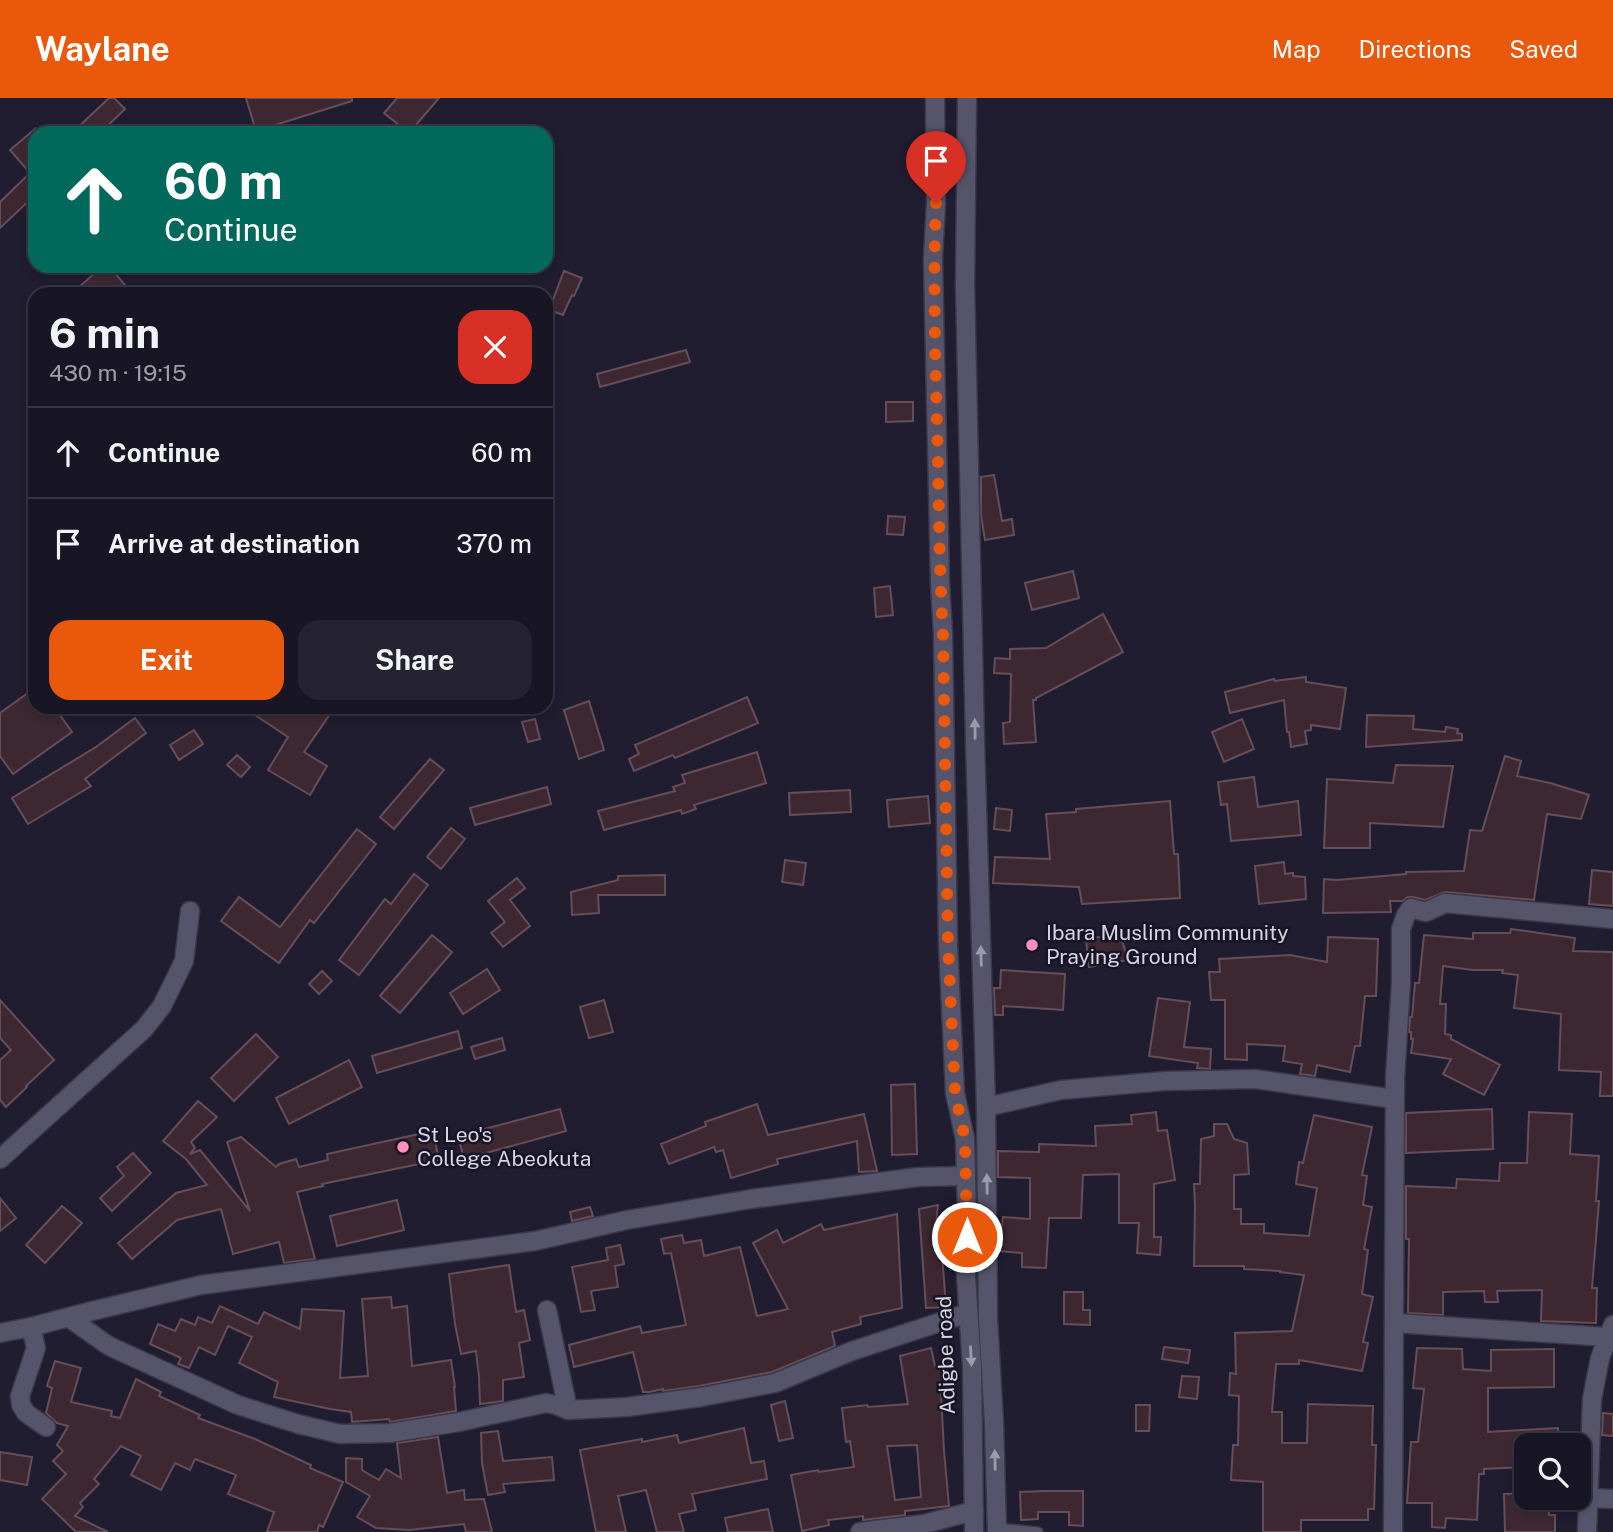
<!DOCTYPE html>
<html lang="en">
<head>
<meta charset="utf-8">
<style>
	body { margin:0; font-family:"Public Sans",sans-serif; background:#252332; color:#f1f3f6; height:100vh; display:flex; flex-direction:column; font-size:26px; white-space:nowrap }
	* { box-sizing:border-box; margin:0 }
	p { font-size:23px; color:#9f9fa7 }
	.icon { flex:none; width:38px; height:38px; fill:none; stroke:currentColor; stroke-width:2; stroke-linecap:round; stroke-linejoin:round }
	.map { position:relative; flex:1; overflow:hidden }
	.drawer { position:absolute; left:28px; top:189px; width:525px; height:427px; display:flex; flex-direction:column; background:#181625; border-radius:21px; box-shadow:0 4px 10px #0003,0 0 0 2px #363542 }
	.drawer>* { flex:none }
	.hud { position:absolute; left:28px; top:28px; width:525px; height:147px; border-radius:21px; box-shadow:0 4px 10px #0003,0 0 0 2px #363542; background:#00695c; color:#fff; overflow:hidden }
	.tools { position:absolute; left:1514px; top:1335px; display:grid; gap:14px }
	.tools a { display:grid; place-items:center; width:77px; height:77px; border-radius:14px; background:#181625; box-shadow:0 4px 10px #0003,0 0 0 2px #363542; font-size:35px }
	.pin { position:absolute; display:grid; place-items:center; width:60px; height:60px; color:#fff; margin:-72px -30px; border-radius:50% 50% 50% 0; rotate:-45deg; box-shadow:0 0 7px #0007 }
	.pin .icon { rotate:45deg }
	.me { position:absolute; width:77px; margin:-38px; rotate:0deg; stroke-linejoin:round; filter:drop-shadow(0 0 5px #0008) }
	.turn { display:flex; align-items:center; gap:24px; height:147px; padding:0 21px; font-size:32px }
	.turn .icon { width:91px; height:91px; stroke-width:2.5 }
	.turn b { display:block; font-size:49px; line-height:60px }
	.round { display:grid; place-items:center; flex:none; width:74px; height:74px; border-radius:21px; background:#252332 }
	.headline { display:flex; align-items:center; justify-content:space-between; height:119px; padding:0 21px }
	h1 { font-size:42px; font-weight:700; line-height:52px }
	.button { display:flex; gap:14px; margin-top:auto; padding:14px 21px }
	.button a { flex:1; height:80px; border-radius:21px; background:#ea580c; color:#fff; font-size:28px; font-weight:700; line-height:80px; text-align:center }
	.button a+a { background:#252332; color:#f1f3f6 }
	ul { padding:0; list-style:none }
	li { display:flex; align-items:center; gap:21px; height:91px; padding:0 21px; border-top:2px solid #363542 }
	li div { flex:1 }
	li b { display:block; font-size:26px }
	li em { font-style:normal }
	header { display:flex; align-items:center; gap:42px; box-sizing:border-box; height:98px; padding:0 35px; background:#ea580c; color:#fff }
	header strong { font-size:33px }
	nav { display:flex; gap:38px; margin-inline-start:auto; font-size:24px }
	.map>svg:first-child { display:block }
	.building { fill:#3d2832; stroke:#664e59; stroke-width:2; fill-rule:evenodd }
	.lines { fill:none; stroke-linecap:round; stroke-linejoin:round }
	.service-casing { stroke:#3b3849; stroke-width:12 }
	.minor-casing { stroke:#3b3849; stroke-width:21 }
	.secondary-casing { stroke:#3b3849; stroke-width:21 }
	.service { stroke:#56546b; stroke-width:9 }
	.minor { stroke:#56546b; stroke-width:18 }
	.secondary { stroke:#56546b; stroke-width:18 }
	.oneway { fill:#9c9bad }
	.route { stroke:#ea580c; stroke-width:12; stroke-dasharray:0 21.6 }
	.poi-dot { fill:#fe8ebd; stroke:#171426; stroke-width:2.5 }
	.labels { text-anchor:middle; stroke-width:5; stroke-linejoin:round; paint-order:stroke }
	.poi-label { font-size:21px; fill:#d6d5e3; stroke:#171426; text-anchor:start }
	.street-label { font-size:21px; fill:#d6d5e3; stroke:#171426 }
</style>
</head>
<body>
<header>
<strong>Waylane</strong>
<nav><a>Map</a><a>Directions</a><a>Saved</a></nav>
</header>
<div class="map">
<svg width="1613" height="1434" viewBox="0 0 1613 1434">
	<rect width="100%" height="100%" fill="#201d31"/>
	<!-- building -->
	<g class="building">
		<polygon points="109,0 114,0 125,11 100,35 72,35"/>
		<polygon points="246,0 352,0 352,3 256,33"/>
		<polygon points="397,0 439,0 409,35 384,15"/>
		<polygon points="35,31 35,97 0,130 0,104 30,75 10,52"/>
		<polygon points="103,168 109,168 125,187 114,196 71,196"/>
		<polygon points="564,173 582,180 574,198 572,197 563,217 549,212"/>
		<polygon points="686,252 690,264 600,289 597,276"/>
		<polygon points="886,304 913,304 913,323 886,324"/>
		<polygon points="994,377 1002,423 1012,421 1014,437 985,442 981,417 981,379"/>
		<polygon points="888,418 905,419 903,437 887,436"/>
		<polygon points="1073,473 1079,500 1032,512 1025,485"/>
		<polygon points="890,488 893,517 876,519 874,490"/>
		<polygon points="1103,516 1123,554 1036,600 1036,602 1033,602 1036,644 1004,646 1003,625 1010,624 1011,576 994,575 995,560 1010,561 1010,551 1046,550"/>
		<polygon points="1306,579 1306,584 1346,590 1340,631 1311,627 1311,632 1305,633 1307,646 1291,649 1289,634 1287,634 1284,602 1230,615 1225,594 1274,581 1275,583"/>
		<polygon points="35,590 35,609 54,609 72,634 13,676 0,658 0,615"/>
		<polygon points="747,599 758,625 675,660 673,657 634,673 629,661 639,656 635,647"/>
		<polygon points="589,603 604,652 579,661 564,612"/>
		<polygon points="243,609 335,609 304,654 327,668 310,697 268,672 288,639"/>
		<polygon points="1367,617 1414,618 1413,631 1445,634 1446,629 1458,631 1457,635 1462,636 1462,642 1366,649"/>
		<polygon points="135,620 146,635 85,681 91,688 28,726 12,700 96,649"/>
		<polygon points="535,621 540,641 528,644 522,624"/>
		<polygon points="1242,621 1254,651 1224,664 1212,634"/>
		<polygon points="194,632 203,646 179,662 170,647"/>
		<polygon points="757,654 766,685 694,707 696,711 682,716 681,712 604,732 598,713 675,693 673,689 685,685 682,677"/>
		<polygon points="237,657 250,669 241,679 227,667"/>
		<polygon points="1505,658 1521,663 1517,678 1550,685 1589,697 1581,721 1547,716 1534,802 1445,794 1425,802 1413,799 1408,799 1402,803 1390,803 1391,814 1323,815 1324,781 1337,782 1406,776 1406,774 1464,773 1470,732 1482,733"/>
		<polygon points="430,661 444,672 394,731 380,719"/>
		<polygon points="1396,667 1453,668 1443,729 1370,725 1370,750 1324,750 1327,681 1393,685"/>
		<polygon points="1254,679 1258,709 1298,703 1301,737 1231,743 1227,706 1221,707 1218,684"/>
		<polygon points="547,689 551,706 475,727 470,710"/>
		<polygon points="850,692 851,714 790,717 789,695"/>
		<polygon points="928,698 930,725 889,729 887,702"/>
		<polygon points="1170,703 1174,756 1178,756 1180,800 1082,806 1079,789 993,785 995,759 1050,761 1046,716 1076,714 1076,711"/>
		<polygon points="996,710 1012,712 1010,733 994,731"/>
		<polygon points="451,730 465,741 441,771 427,759"/>
		<polygon points="357,731 376,746 314,825 310,822 279,865 221,823 239,799 280,829"/>
		<polygon points="785,762 806,765 803,787 782,784"/>
		<polygon points="1284,764 1285,776 1293,775 1293,778 1305,779 1306,801 1259,806 1255,768"/>
		<polygon points="1592,772 1613,774 1613,808 1589,806"/>
		<polygon points="414,776 428,787 359,877 339,862 385,801 391,806"/>
		<polygon points="665,777 665,797 598,797 599,815 572,817 571,794 618,782 618,778"/>
		<polygon points="517,780 525,790 510,802 530,828 503,849 491,835 505,824 488,803"/>
		<polygon points="1511,831 1575,840 1573,853 1613,854 1613,998 1600,998 1601,974 1559,972 1561,916 1514,910 1518,877 1502,875 1503,872 1472,872 1443,868 1440,906 1446,906 1445,936 1451,937 1451,941 1500,967 1484,997 1443,976 1451,961 1411,955 1413,941 1411,941 1411,934 1409,934 1410,919 1412,919 1415,885 1419,885 1424,837 1473,841 1473,835 1510,835"/>
		<polygon points="1119,833 1128,862 1089,869 1086,841 1100,839"/>
		<polygon points="432,837 452,854 400,915 380,898"/>
		<polygon points="1328,839 1378,841 1376,898 1365,898 1360,948 1355,948 1350,974 1317,967 1315,978 1300,976 1302,966 1283,963 1285,948 1247,946 1247,962 1225,961 1225,902 1211,902 1209,874 1220,874 1219,861 1290,857 1327,864"/>
		<polygon points="487,871 500,892 463,916 450,895"/>
		<polygon points="1001,872 1065,876 1063,912 1003,908 1003,917 995,917 994,890 1000,890"/>
		<polygon points="322,873 332,883 319,896 309,886"/>
		<polygon points="1158,900 1190,904 1184,949 1211,951 1210,971 1197,970 1198,965 1149,958"/>
		<polygon points="0,902 54,962 26,988 27,989 6,1009 0,1002 0,962 11,952 0,940"/>
		<polygon points="604,902 613,934 589,940 580,909"/>
		<polygon points="458,933 462,950 377,975 372,958"/>
		<polygon points="256,936 278,959 234,1003 211,980"/>
		<polygon points="502,940 505,952 475,961 471,949"/>
		<polygon points="349,962 362,989 289,1026 276,1000"/>
		<polygon points="915,986 917,1056 892,1057 891,987"/>
		<polygon points="198,1003 217,1019 191,1044 195,1050 190,1056 200,1052 250,1113 227,1044 241,1039 276,1069 279,1066 296,1061 299,1069 328,1062 327,1056 433,1033 439,1062 322,1086 323,1088 297,1094 315,1161 284,1165 279,1144 233,1156 221,1111 177,1122 132,1161 118,1145 176,1095 207,1087 186,1061 163,1043"/>
		<polygon points="757,1006 768,1037 864,1016 877,1073 859,1074 857,1043 777,1061 778,1066 731,1080 723,1052 716,1054 714,1049 669,1066 661,1046 706,1028 705,1024"/>
		<polygon points="560,1011 566,1033 464,1061 458,1038"/>
		<polygon points="1492,1011 1493,1051 1406,1055 1406,1015"/>
		<polygon points="1156,1014 1158,1033 1167,1032 1175,1082 1154,1086 1154,1139 1161,1139 1160,1157 1137,1155 1139,1125 1119,1125 1119,1076 1083,1077 1081,1120 1049,1120 1046,1170 1022,1169 1022,1155 999,1153 1003,1119 1030,1121 1030,1080 998,1079 998,1053 1039,1054 1039,1046 1096,1048 1095,1028 1132,1026 1131,1017"/>
		<polygon points="1529,1014 1572,1016 1570,1056 1599,1058 1596,1103 1599,1103 1592,1190 1597,1190 1596,1225 1541,1223 1542,1192 1497,1193 1498,1204 1485,1204 1484,1193 1443,1194 1443,1217 1408,1215 1409,1141 1406,1141 1406,1088 1456,1090 1457,1081 1499,1083 1500,1065 1527,1065"/>
		<polygon points="1314,1017 1372,1029 1362,1077 1367,1078 1363,1107 1372,1109 1364,1151 1368,1152 1362,1196 1373,1199 1363,1244 1368,1245 1362,1273 1299,1262 1299,1266 1276,1266 1272,1314 1282,1314 1282,1345 1307,1345 1308,1306 1373,1308 1372,1347 1376,1347 1374,1411 1368,1411 1368,1422 1301,1422 1301,1434 1263,1434 1263,1384 1231,1382 1233,1347 1238,1347 1239,1298 1229,1297 1230,1275 1236,1276 1235,1235 1292,1233 1304,1177 1280,1174 1280,1173 1244,1171 1244,1168 1194,1168 1195,1108 1194,1086 1200,1086 1201,1041 1214,1038 1214,1026 1227,1026 1234,1041 1247,1045 1249,1076 1234,1077 1234,1111 1241,1111 1241,1126 1264,1126 1264,1135 1309,1138 1317,1090 1296,1086 1299,1064 1303,1065"/>
		<polygon points="133,1055 151,1075 112,1113 100,1100 124,1078 117,1069"/>
		<polygon points="0,1100 16,1120 0,1133"/>
		<polygon points="397,1102 404,1132 337,1148 330,1118"/>
		<polygon points="938,1107 936,1126 942,1125 944,1142 941,1142 946,1209 926,1210 919,1111"/>
		<polygon points="62,1108 82,1125 45,1165 26,1147"/>
		<polygon points="590,1109 593,1118 572,1123 570,1114"/>
		<polygon points="897,1116 902,1210 860,1219 861,1226 832,1234 835,1248 772,1274 699,1288 663,1293 663,1291 649,1294 643,1294 633,1254 574,1269 569,1247 640,1228 642,1235 686,1227 671,1155 664,1156 661,1141 682,1137 684,1145 701,1142 704,1158 740,1149 757,1218 788,1211 753,1145 777,1132 783,1145 821,1126 824,1132"/>
		<polygon points="620,1147 624,1166 615,1168 618,1189 591,1193 595,1212 581,1214 572,1169 608,1162 606,1150"/>
		<polygon points="509,1167 516,1214 524,1212 530,1242 519,1245 524,1279 503,1282 503,1303 480,1306 479,1279 476,1253 461,1256 455,1226 449,1176"/>
		<polygon points="1064,1194 1083,1194 1083,1212 1090,1212 1090,1227 1064,1226"/>
		<polygon points="391,1199 392,1210 407,1208 412,1268 451,1262 455,1289 454,1289 456,1313 390,1324 389,1321 352,1324 351,1314 330,1311 274,1299 278,1284 239,1265 252,1239 228,1228 215,1257 199,1249 189,1270 178,1266 181,1260 150,1246 158,1226 175,1233 181,1221 195,1227 198,1219 212,1225 220,1208 258,1226 264,1214 300,1231 302,1211 344,1213 340,1280 368,1278 362,1201"/>
		<polygon points="1164,1249 1190,1252 1188,1265 1162,1261"/>
		<path d="M931,1250l4,18 14,-3 5,28 -13,2 3,58 5,55 -44,5v4l-42,5v-4l-35,4 1,5 -27,6 -11,-56 27,-5 1,2 35,-5 -4,-26 -4,1 -4,-34 25,-3 1,2 40,-3 -8,-48zM917,1347l4,52 -26,3 -8,-54z"/>
		<polygon points="1417,1250 1462,1251 1463,1271 1491,1273 1491,1252 1554,1251 1554,1289 1488,1290 1488,1334 1558,1330 1559,1348 1526,1348 1526,1369 1484,1371 1484,1376 1479,1376 1477,1422 1446,1420 1445,1430 1432,1429 1432,1405 1407,1405 1411,1344 1418,1344 1424,1291 1413,1290"/>
		<polygon points="55,1263 81,1270 71,1304 112,1313 111,1318 120,1320 136,1281 161,1294 159,1298 200,1317 198,1320 255,1341 311,1367 310,1370 343,1384 323,1429 319,1427 317,1434 267,1434 274,1414 228,1396 236,1377 195,1361 190,1372 175,1365 161,1392 131,1377 141,1358 121,1348 94,1381 99,1386 80,1405 83,1409 75,1418 108,1434 76,1434 42,1401 66,1376 53,1363 63,1353 57,1347 68,1328 57,1325 46,1315 52,1290 47,1288"/>
		<polygon points="1182,1278 1199,1279 1197,1301 1179,1299"/>
		<polygon points="785,1303 793,1340 779,1343 771,1307"/>
		<polygon points="1136,1307 1150,1307 1149,1333 1136,1333"/>
		<polygon points="1603,1315 1613,1316 1613,1338 1602,1337"/>
		<polygon points="744,1330 751,1365 764,1363 767,1381 692,1396 696,1412 679,1416 684,1434 657,1434 646,1392 618,1398 626,1434 596,1434 580,1352 642,1341 642,1344 677,1337 679,1345"/>
		<polygon points="498,1333 503,1363 552,1359 554,1382 503,1386 505,1394 488,1397 482,1365 481,1335"/>
		<polygon points="438,1339 447,1395 464,1392 465,1402 484,1401 492,1434 466,1434 464,1426 409,1432 376,1430 357,1419 370,1398 346,1384 346,1360 362,1361 362,1372 379,1382 386,1371 401,1380 397,1345"/>
		<polygon points="0,1354 32,1359 27,1387 0,1382"/>
		<polygon points="1044,1393 1083,1393 1083,1428 1069,1427 1069,1414 1038,1414 1038,1421 1021,1422 1020,1394"/>
		<polygon points="1526,1395 1526,1400 1548,1400 1549,1417 1555,1417 1555,1434 1505,1434 1504,1396"/>
		<polygon points="768,1411 773,1434 728,1434 725,1420"/>
	</g>
	<g class="lines">
		<defs>
			<polyline id="service" points="997,1430 1038,1434"/>
			<g id="minor">
				<polyline points="986,1009 1061,992 1165,983 1255,981 1394,1001"/>
				<polyline points="0,1061 144,931 162,908 184,863 190,813"/>
				<polyline points="547,1212 568,1312"/>
				<polyline points="69,1220 109,1248 238,1307 298,1326 340,1336 390,1335 459,1324 546,1305 556,1307 568,1312 627,1309 701,1299 775,1285 852,1253 968,1215"/>
				<polyline points="1394,1225 1608,1239"/>
				<polyline points="31,1229 36,1250 20,1298 21,1307 26,1315 46,1329"/>
				<polyline points="0,1235 31,1229 92,1213 201,1187 535,1143 627,1122 751,1101 918,1079 966,1078"/>
				<polyline points="1589,1400 1613,1401"/>
				<polyline points="860,1434 924,1426 974,1413"/>
				<polyline points="1393,1434 1395,980 1401,885 1401,831 1406,817 1411,810 1426,814 1445,805 1613,821"/>
				<polyline points="1587,1434 1592,1301 1600,1260 1613,1227"/>
			</g>
			<g id="secondary">
				<polyline points="935,0 936,105 933,160 934,211 940,485 943,536 948,846 955,995 965,1041 967,1120 966,1178 972,1268 974,1434"/>
				<polyline points="967,0 965,186 975,644 986,1009 988,1221 994,1325 997,1434"/>
			</g>
		</defs>
		<!-- service casing -->
		<use href="#service" class="service-casing"/>
		<!-- minor casing -->
		<use href="#minor" class="minor-casing"/>
		<!-- secondary casing -->
		<use href="#secondary" class="secondary-casing"/>
		<!-- service -->
		<use href="#service" class="service"/>
		<!-- minor -->
		<use href="#minor" class="minor"/>
		<!-- secondary -->
		<use href="#secondary" class="secondary"/>
	</g>
	<!-- one-way arrows -->
	<defs><path id="oneway-solid" d="M-6-.8H1V-3.2L6.5 0L1 3.2V.8H-6Z" transform="scale(1.75)"/></defs>
	<g class="oneway">
		<use href="#oneway-solid" transform="translate(975 631) rotate(-91)"/>
		<use href="#oneway-solid" transform="translate(981 858) rotate(-92)"/>
		<use href="#oneway-solid" transform="translate(987 1086) rotate(-91)"/>
		<use href="#oneway-solid" transform="translate(971 1258) rotate(87)"/>
		<use href="#oneway-solid" transform="translate(995 1362) rotate(-91)"/>
	</g>
	<g class="lines">
		<!-- route -->
		<path class="route" d="M936,105c-3,75 -1,149 1,223 2,69 2,139 6,208l5,310 7,149 10,46 2,98"/>
	</g>
	<!-- markers -->
	<g class="poi-dot">
		<circle cx="1032" cy="847" r="7"/>
		<circle cx="403" cy="1049" r="7"/>
	</g>
	<g class="labels">
		<!-- poi labels -->
		<g class="poi-label">
			<text x="1046" y="842">Ibara Muslim Community<tspan x="1046" dy="24">Praying Ground</tspan></text>
			<text x="417" y="1044">St Leo's<tspan x="417" dy="24">College Abeokuta</tspan></text>
		</g>
		<!-- street labels -->
		<g class="street-label">
			<text transform="translate(946 1257) rotate(-92)" y="7">Adigbe road</text>
		</g>
	</g>
</svg>
<div class="tools">
<a><svg class="icon" aria-label="search" viewBox="0 0 24 24"><circle cx="10" cy="10" r="6"/><path d="M15 15l6 6"/></svg></a>
</div>
<div class="pin" style="left:936px;top:105px;background:#d93025"><svg class="icon" aria-label="arrive" viewBox="0 0 24 24"><path d="M6 21V4h12l-3 4 3 4H6"/></svg></div>
<svg class="me" style="left:967px;top:1139px" viewBox="-20 -20 40 40"><circle r="17" fill="#ea580c" stroke="#fff" stroke-width="3"/><path d="M0-11L8 9 0 5-8 9z" fill="#fff"/></svg>
<div class="hud">
<div class="turn"><svg class="icon" aria-label="ahead" viewBox="0 0 24 24"><path d="M12 20V5M6 11l6-6 6 6"/></svg><div><b>60 m</b>Continue</div></div>
</div>
<section class="drawer">
<div class="headline"><div><h1>6 min</h1><p>430 m · 19:15</p></div><a class="round" style="background:#d93025;color:#fff"><svg class="icon" aria-label="close" viewBox="0 0 24 24"><path d="M6 6l12 12M18 6L6 18"/></svg></a></div>
<ul>
<li><svg class="icon" aria-label="ahead" viewBox="0 0 24 24"><path d="M12 20V5M6 11l6-6 6 6"/></svg><div><b>Continue</b></div><em>60 m</em></li>
<li><svg class="icon" aria-label="arrive" viewBox="0 0 24 24"><path d="M6 21V4h12l-3 4 3 4H6"/></svg><div><b>Arrive at destination</b></div><em>370 m</em></li>
</ul>
<div class="button"><a>Exit</a><a>Share</a></div>
</section>
</div>
</body>
</html>
